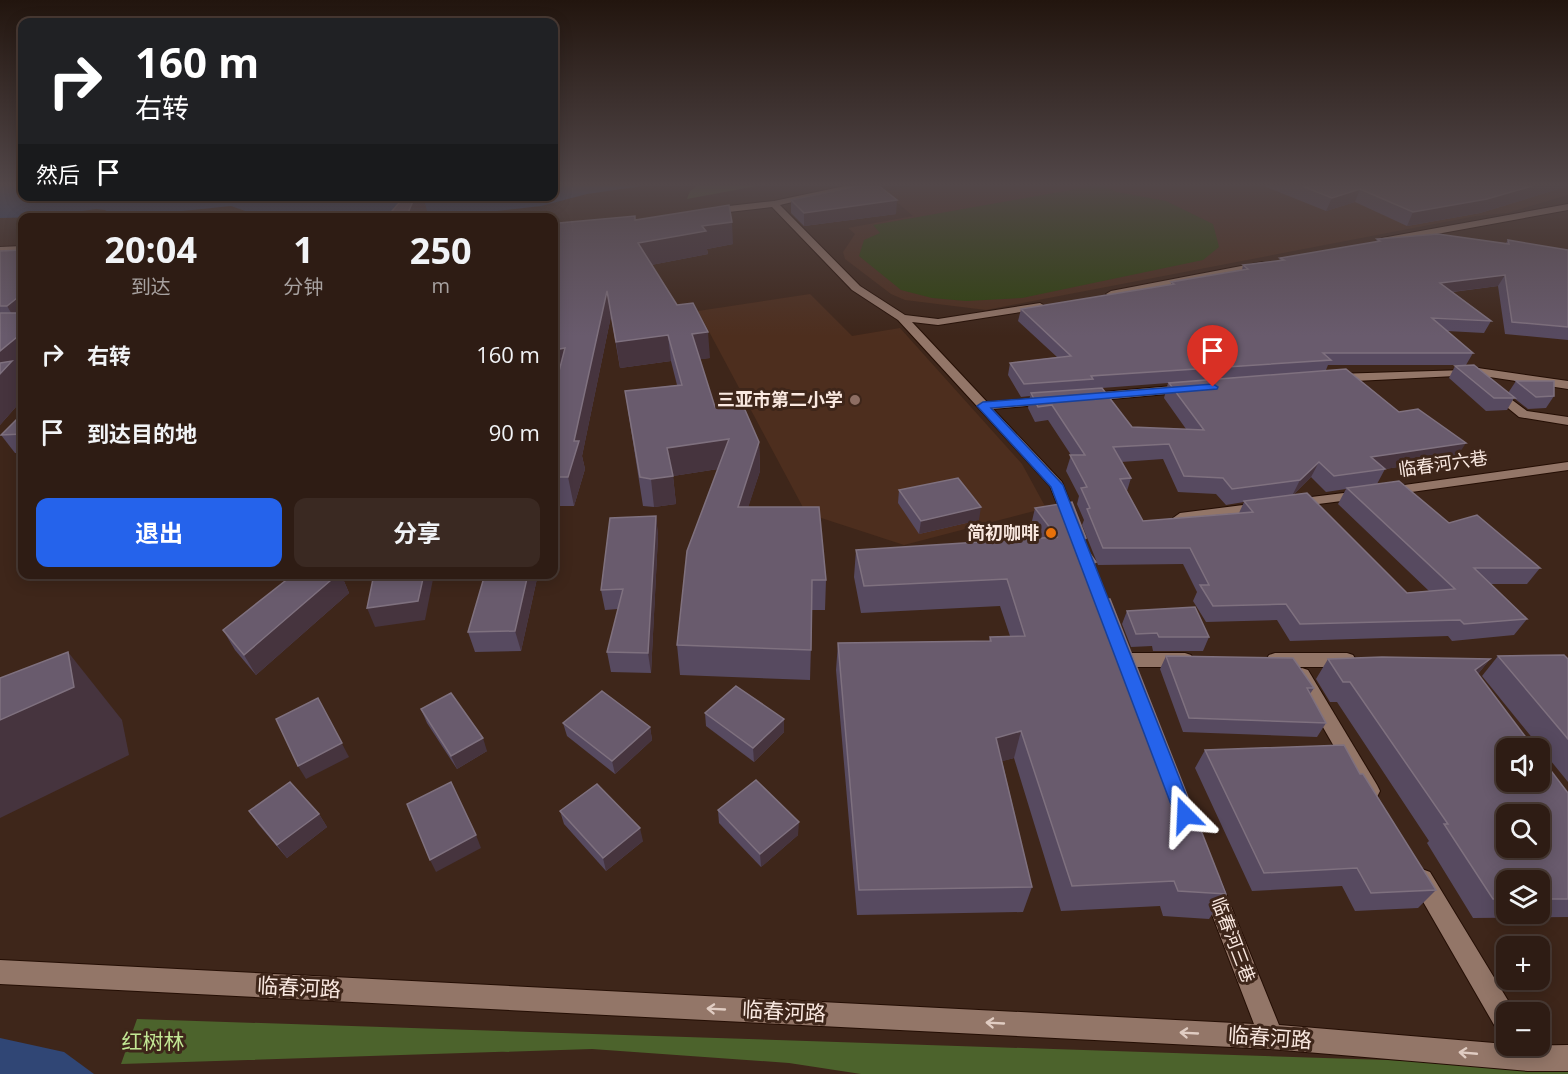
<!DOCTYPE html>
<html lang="zh">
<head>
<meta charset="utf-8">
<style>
	body { margin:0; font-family:"Open Sans","Noto Sans SC",sans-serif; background:#3a2922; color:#f1f3f6; height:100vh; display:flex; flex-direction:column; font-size:22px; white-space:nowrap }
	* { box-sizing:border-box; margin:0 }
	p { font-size:20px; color:#a7a1a0 }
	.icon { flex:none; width:33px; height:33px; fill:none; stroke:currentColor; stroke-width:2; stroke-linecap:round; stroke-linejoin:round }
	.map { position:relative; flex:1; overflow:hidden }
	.panel { position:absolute; left:18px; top:213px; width:540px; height:366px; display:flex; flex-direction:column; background:#2e1c14; border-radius:12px; box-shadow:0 3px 15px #0003,0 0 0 2px #493a34 }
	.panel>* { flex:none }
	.top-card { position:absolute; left:18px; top:18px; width:540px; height:183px; border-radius:12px; box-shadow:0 3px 15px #0003,0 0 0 2px #493a34; background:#202124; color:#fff; overflow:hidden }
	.fabs { position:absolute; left:1496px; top:738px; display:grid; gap:12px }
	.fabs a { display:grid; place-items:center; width:54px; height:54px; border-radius:12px; background:#2e1c14; box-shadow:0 3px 15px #0003,0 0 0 2px #493a34; font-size:30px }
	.pin { position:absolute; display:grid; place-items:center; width:51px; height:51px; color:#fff; margin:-62px -26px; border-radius:50% 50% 50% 0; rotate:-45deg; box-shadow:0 0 6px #0007 }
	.pin .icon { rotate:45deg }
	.me { position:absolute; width:66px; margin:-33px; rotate:339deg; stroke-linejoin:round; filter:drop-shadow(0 0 4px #0008) }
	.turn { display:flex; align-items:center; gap:21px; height:126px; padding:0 18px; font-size:27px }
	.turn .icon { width:78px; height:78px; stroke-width:2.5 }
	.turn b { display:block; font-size:42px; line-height:51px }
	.then { display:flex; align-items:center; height:57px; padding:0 18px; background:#0003; gap:12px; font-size:22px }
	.eta { display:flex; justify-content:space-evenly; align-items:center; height:102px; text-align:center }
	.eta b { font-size:36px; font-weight:700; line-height:42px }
	.primary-button { display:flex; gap:12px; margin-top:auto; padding:12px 18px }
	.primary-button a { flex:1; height:69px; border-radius:12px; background:#2563eb; color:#fff; font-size:24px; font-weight:700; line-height:69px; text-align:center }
	.primary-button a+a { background:#3a2922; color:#f1f3f6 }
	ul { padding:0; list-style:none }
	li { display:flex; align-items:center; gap:18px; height:78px; padding:0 18px }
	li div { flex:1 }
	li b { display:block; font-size:22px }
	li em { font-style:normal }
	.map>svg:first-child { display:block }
	.built { fill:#4d2e1e }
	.green { fill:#2f420f }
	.forest { fill:#4c632c }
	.water { fill:#304675 }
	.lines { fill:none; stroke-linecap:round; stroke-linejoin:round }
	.minor-casing { stroke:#240e04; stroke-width:2 }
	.minor { fill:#937668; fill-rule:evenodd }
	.wall { fill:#574a60; fill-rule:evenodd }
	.shaded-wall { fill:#46343e }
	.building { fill:#695b6d; stroke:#7f717f; stroke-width:1.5; fill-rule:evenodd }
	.oneway { stroke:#e0ccc2 }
	.route { fill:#2563eb; stroke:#184099; stroke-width:1.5 }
	.education-dot { fill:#8d6e63; stroke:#3e261a; stroke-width:2 }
	.food-dot { fill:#e8710a; stroke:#3e261a; stroke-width:2 }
	.labels { text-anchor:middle; stroke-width:6; stroke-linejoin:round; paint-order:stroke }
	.poi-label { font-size:18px; font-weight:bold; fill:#f9e8e0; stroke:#3e261a; text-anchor:end }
	.street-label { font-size:18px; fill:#f9e8e0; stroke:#3e261a }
	.near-street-label { font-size:21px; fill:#f9e8e0; stroke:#3e261a }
	.near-park-label { font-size:21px; fill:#c2e794; stroke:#3e261a }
</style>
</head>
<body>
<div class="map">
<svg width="1568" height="1074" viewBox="0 0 1568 1074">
	<rect width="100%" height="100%" fill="#3e261a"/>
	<!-- built -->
	<g class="built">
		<polygon points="909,186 1568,186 1568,195 1507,213 1476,216 986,310 905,300 891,294 845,259 843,252 855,234 848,228 913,216 885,192"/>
		<polygon points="810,294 852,336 900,328 1022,464 1046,508 904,545 806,513 698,311"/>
	</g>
	<!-- green -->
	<polygon class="green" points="1093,186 1104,186 1117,192 1166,201 1213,224 1219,247 1203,260 1022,298 966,301 932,298 901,290 859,256 864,240 880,233 873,225"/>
	<!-- forest -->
	<g class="forest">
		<polygon points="697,186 757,186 687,199 690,191"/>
		<polygon points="137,1019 1568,1066 1568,1074 861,1074 789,1063 592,1049 121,1064"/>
	</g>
	<!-- water -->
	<g class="water">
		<polygon points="0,186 22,186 22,196 554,196 554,186 643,186 587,194 541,206 497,211 349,217 265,218 231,206 134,216 112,215 105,210 96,209 43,217 0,218"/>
		<polygon points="0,1038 64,1052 94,1074 0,1074"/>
	</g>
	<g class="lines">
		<defs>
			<g id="minor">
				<polygon points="845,186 859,186 780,205 860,286 905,315 938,319 1040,303 1045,306 1040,309 938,325 912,322 987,402 1052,397 1054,400 1052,403 1048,404 993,409 1062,482 1078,523 1076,526 1066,526 1050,486 898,320 852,290 772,207 711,214 707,211 711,208 774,201"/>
				<polygon points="1568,204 1568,210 1382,244 1377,241 1382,238"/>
				<polygon points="22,246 22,252 0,253 0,247"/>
				<polygon points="1262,262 1265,263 1265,267 1111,297 1106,294 1111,291"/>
				<polygon points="1471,367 1568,381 1568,389 1476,375 1335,382 1329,378 1335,374 1466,370"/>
				<polygon points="1185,385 1191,389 1189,392 1090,401 1084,397 1090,393"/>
				<polygon points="1496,388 1527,411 1568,417 1568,425 1519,417 1492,395 1492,389"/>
				<polygon points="1568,462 1568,470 1390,495 1383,491 1390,487"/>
				<polygon points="1360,491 1365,492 1367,495 1365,498 1295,507 1288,503 1295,499"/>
				<polygon points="1259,503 1266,508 1264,511 1180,523 1173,518 1180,513"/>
				<polygon points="1125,653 1185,653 1191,655 1194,660 1191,665 1185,667 1125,667 1119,665 1116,660 1119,655"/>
				<polygon points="1275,653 1347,653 1353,655 1356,660 1353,665 1347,667 1275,667 1269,665 1266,660 1269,655"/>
				<polygon points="1302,668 1308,670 1377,785 1380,791 1377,797 1370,800 1363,797 1293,675 1296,670"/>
				<polygon points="1422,869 1430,872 1515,1012 1506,1012 1506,1033 1497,1030 1414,886 1411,879 1414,872"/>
				<polygon points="1212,876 1220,879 1279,1025 1506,1044 1506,1046 1568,1045 1568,1071 1528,1071 1271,1049 0,984 0,960 1254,1024 1201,886 1204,879"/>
			</g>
		</defs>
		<!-- minor casing -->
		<use href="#minor" class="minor-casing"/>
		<!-- minor -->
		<use href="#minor" class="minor"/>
	</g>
	<!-- wall -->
	<g class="wall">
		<polygon points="1264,186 1568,186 1480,213 1407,226 1355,202 1326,211"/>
		<polygon points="791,200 896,214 804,226 791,213"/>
		<polygon points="635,220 733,244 707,249 708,254 651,265 710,358 700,359 715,407 759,442 760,471 748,507 826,580 825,610 812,610 810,680 680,675 677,645 718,469 673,476 676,504 654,507 643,506 625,391 677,385 671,361 620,368 611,316 582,456 585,469 574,506 554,506 554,391 558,376 554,377 554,238"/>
		<path d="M1377,239l129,4 2,-3 60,10v90l-63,-6 -7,-48 -45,6 38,29 -7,12 -37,-2 26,22 -7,12h-138l-2,5 130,88 -71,11 -8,15 72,39 91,45 -13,16h-36l36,35 -13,16 -62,6 -4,-5 -158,5 -13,-21 -71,2 -13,-21 4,-9 -14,-28 -85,1 -16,-40 2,-5 -7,-16 2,-8 -13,-25 5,-16 -23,-35 -13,2 -7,-14 2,-12 -9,1 -13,-22 2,-12 47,-6 -39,-36 3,-12 150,-24v-3l71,-12 1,-5 36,-4 1,-3 96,-16zM1168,383l-4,15 22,31 -54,-2 -30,-39zM1163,459l15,33 38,2 10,11 18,-3 -5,11 -96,8 -16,-30 4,-13 -10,-16zM1311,477l15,15 20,-3 -8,15 91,87 -22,2 -114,-98z"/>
		<polygon points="22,250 22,400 0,425 0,251"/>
		<polygon points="1455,366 1508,393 1516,381 1554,396 1546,408 1528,409 1514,398 1507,410 1486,411 1449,378"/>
		<polygon points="22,414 22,453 15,453 1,435"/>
		<polygon points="899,490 979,520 919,534 898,503"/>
		<polygon points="1035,508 1086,538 1084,545 1096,562 1094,568 1226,894 1209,919 1163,916 1160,906 1061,911 1014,758 1002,761 1032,887 1023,912 857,915 836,670 838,643 989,641 990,637 1010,636 1000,606 861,613 854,577 856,550 1032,539 1029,534"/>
		<polygon points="656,516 658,536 651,673 611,672 607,652 618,609 605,610 601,590"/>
		<polygon points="294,574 341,574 349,593 256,675 235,650 223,630"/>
		<polygon points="485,574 538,574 521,651 475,652 468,632"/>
		<polygon points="1127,611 1209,637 1203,651 1153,651 1152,646 1131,647 1122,624"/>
		<polygon points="1166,656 1314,688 1310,694 1326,723 1317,737 1183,732 1160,669"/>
		<polygon points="1498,656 1568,659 1568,782 1482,676"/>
		<path d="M1328,659h162l-12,15 90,119v124l-95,1 -46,-75 2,-2 -92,-139h-7l-14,-23zM1506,880h33v34h-33z"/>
		<polygon points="421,709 487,751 457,769 427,723"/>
		<polygon points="705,713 784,732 754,762 706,726"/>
		<polygon points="563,723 650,727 652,740 615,774 567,736"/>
		<polygon points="1205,750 1360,774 1436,890 1418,908 1355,911 1342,886 1252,891 1195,768"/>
		<polygon points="718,810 798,835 761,867 719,823"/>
		<polygon points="249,811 319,814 327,827 287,858 258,824"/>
		<polygon points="560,811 643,841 606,871 564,824"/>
	</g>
	<!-- shaded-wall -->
	<g class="shaded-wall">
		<polygon points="1532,186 1568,186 1480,213 1407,226 1413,212"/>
		<polygon points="1360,189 1355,202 1326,211 1332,198"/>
		<polygon points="415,196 423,196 429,218 406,218"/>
		<polygon points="897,200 896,214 804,226 804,213"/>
		<polygon points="732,222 733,244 707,249 708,254 641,267 638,243 702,226"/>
		<polygon points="1505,275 1498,286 1434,294 1440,283"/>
		<polygon points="607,291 611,316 582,456 585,469 574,506 568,477 574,441"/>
		<polygon points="22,294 22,324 19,326 7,306"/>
		<polygon points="708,332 710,358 694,360 692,334"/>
		<polygon points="22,333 22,400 0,425 0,351"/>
		<polygon points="668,335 671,361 620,368 616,342"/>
		<polygon points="565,348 570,375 554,377 554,350"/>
		<polygon points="729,439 731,467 673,476 676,504 654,507 651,479 667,448"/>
		<polygon points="759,442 760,471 739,536 738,507"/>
		<polygon points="1466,443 1456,458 1385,469 1371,457"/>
		<polygon points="1319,462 1311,477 1292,496 1300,480"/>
		<polygon points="981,507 979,520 919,534 921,521"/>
		<polygon points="656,516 658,536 651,673 648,653"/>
		<polygon points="338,574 341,574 349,593 256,675 244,655"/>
		<polygon points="424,574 434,574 425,620 375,627 367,608"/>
		<polygon points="528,574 538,574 521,651 515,631"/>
		<polygon points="68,652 122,720 129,755 0,818 0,720"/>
		<polygon points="1490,659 1474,679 1475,670"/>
		<polygon points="318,698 349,757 306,779 298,766"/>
		<polygon points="784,719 784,732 754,762 753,748"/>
		<polygon points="650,727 652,740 615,774 612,761"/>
		<polygon points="1021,731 1014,758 989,765 996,738"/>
		<polygon points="483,738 487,751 457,769 451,756"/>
		<polygon points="319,814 327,827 287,858 277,845"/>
		<polygon points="799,822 798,835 761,867 760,854"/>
		<polygon points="640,828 643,841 606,871 603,858"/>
		<polygon points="476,835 481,848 436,872 430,860"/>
	</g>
	<!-- building -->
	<g class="building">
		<polygon points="858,186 879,186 897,200 804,213 791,200"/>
		<polygon points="1302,186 1532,186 1487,199 1413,212 1360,189 1332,198"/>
		<polygon points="405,196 415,196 406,218 386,218"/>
		<polygon points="729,205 732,222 702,226 706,231 638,243 677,305 693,303 708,332 692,334 715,407 742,403 759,442 738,507 819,507 826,580 812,580 811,650 677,645 687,551 729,439 667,448 673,476 651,479 640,477 625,391 682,385 668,335 616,342 607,291 574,441 579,441 568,477 554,477 554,391 565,348 554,350 554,238 559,223 635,216 635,220"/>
		<polygon points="1438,234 1509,244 1508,240 1568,250 1568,327 1512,322 1505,275 1440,283 1491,321 1432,318 1473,353 1323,353 1331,360 1091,376 1093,379 1024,384 1010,363 1071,356 1021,309 1174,284 1171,282 1248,269 1243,265 1284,260 1280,258 1380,241 1377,239"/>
		<polygon points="22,250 22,294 7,306 0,306 0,251"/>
		<polygon points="0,313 22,313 22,333 0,351"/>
		<polygon points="12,361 0,374 0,363"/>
		<polygon points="1474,365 1515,398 1494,398 1455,366"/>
		<polygon points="1346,369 1399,412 1418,409 1466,443 1371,457 1385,469 1334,476 1319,462 1300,480 1232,489 1223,478 1184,476 1169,444 1113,447 1131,478 1120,479 1143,521 1253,512 1244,501 1307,493 1407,593 1455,589 1347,488 1399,481 1449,523 1477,515 1540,568 1474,568 1527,619 1464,624 1460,620 1300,624 1286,604 1213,606 1200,585 1209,585 1190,548 1103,548 1087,509 1090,508 1081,488 1087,487 1070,455 1085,455 1052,405 1038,407 1031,393 1102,388 1132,427 1204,430 1169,383"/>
		<polygon points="1516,381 1554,381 1554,396 1536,397"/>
		<polygon points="22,414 22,434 1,435"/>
		<polygon points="958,478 981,507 921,521 899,490"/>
		<polygon points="1072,502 1086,538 1079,538 1096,562 1092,563 1107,599 1110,599 1226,894 1178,891 1174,881 1072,886 1021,731 996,738 1032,887 859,890 838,643 991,641 990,637 1025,636 1007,579 864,586 856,550 1057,537 1035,508"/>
		<polygon points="656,516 648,653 607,652 623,589 601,590 610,518"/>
		<polygon points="294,574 338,574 244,655 223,630"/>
		<polygon points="374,574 424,574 418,601 367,608"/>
		<polygon points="485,574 528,574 515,631 468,632"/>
		<polygon points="1195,607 1209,637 1159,637 1157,633 1136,634 1127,611"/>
		<polygon points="68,652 74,687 0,720 0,678"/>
		<polygon points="1564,655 1568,659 1568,739 1498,656"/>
		<polygon points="1166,656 1293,658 1314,688 1307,688 1326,723 1189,718"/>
		<path d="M1382,657l108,2 -15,11 59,78h-28v34h33v-27l29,38v106h-29v-19h-33v19h-13l-49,-75h4l-98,-142h-7l-15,-23zM1506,814h33v34h-33z"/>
		<polygon points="736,686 784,719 753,748 705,713"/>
		<polygon points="602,691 650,727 612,761 563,723"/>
		<polygon points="451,693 483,738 451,756 421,709"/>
		<polygon points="318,698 342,743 298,766 276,719"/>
		<polygon points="1344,745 1360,774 1363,774 1436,890 1371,893 1357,868 1264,873 1205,750"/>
		<polygon points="756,780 799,822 760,854 718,810"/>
		<polygon points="290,782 319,814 277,845 249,811"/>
		<polygon points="451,782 476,835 430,860 407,804"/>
		<polygon points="597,784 640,828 603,858 560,811"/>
	</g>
	<!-- one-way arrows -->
	<defs><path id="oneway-shaft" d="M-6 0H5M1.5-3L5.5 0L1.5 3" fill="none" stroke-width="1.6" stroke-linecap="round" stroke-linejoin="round" transform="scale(1.5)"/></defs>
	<g class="oneway">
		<use href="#oneway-shaft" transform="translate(716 1009) rotate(-177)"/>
		<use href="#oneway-shaft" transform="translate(995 1023) rotate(-177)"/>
		<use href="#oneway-shaft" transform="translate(1189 1033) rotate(-177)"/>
		<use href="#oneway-shaft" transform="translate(1468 1053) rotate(-175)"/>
	</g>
	<!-- sky -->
	<linearGradient id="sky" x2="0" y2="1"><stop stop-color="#22150e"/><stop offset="0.55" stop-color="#524749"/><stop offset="1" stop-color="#524749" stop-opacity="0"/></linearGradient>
	<rect width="1568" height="336" fill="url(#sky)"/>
	<!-- route -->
	<polygon class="route" points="1213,384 1218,387 1217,389 991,408 1063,485 1194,815 1191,821 1185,823 1178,821 1175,815 1051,487 977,406 983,402"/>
	<!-- markers -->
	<circle class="education-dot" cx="855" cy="400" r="6"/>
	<circle class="food-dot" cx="1051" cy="533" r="6"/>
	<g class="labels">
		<!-- poi labels -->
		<g class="poi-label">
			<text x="843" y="406">三亚市第二小学</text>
			<text x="1039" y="539">简初咖啡</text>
		</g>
		<!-- street labels -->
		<g class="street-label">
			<text transform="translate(1443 464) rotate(-8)" y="6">临春河六巷</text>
			<text transform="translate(1233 940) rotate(69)" y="6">临春河三巷</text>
		</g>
		<!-- near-street labels -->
		<g class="near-street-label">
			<text transform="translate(299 988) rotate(3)" y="7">临春河路</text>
			<text transform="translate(784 1012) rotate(3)" y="7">临春河路</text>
			<text transform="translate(1270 1038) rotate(4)" y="7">临春河路</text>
		</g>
		<!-- near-park labels -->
		<g class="near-park-label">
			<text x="153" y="1049">红树林</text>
		</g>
	</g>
</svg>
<div class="fabs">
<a><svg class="icon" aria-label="sound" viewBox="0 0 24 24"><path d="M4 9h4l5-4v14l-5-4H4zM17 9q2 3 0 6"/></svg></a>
<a><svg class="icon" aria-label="search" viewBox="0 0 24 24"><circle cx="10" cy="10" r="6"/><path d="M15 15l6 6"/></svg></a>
<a><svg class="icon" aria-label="layers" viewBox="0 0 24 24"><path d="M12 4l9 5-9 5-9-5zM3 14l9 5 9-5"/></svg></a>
<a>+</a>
<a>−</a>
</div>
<div class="pin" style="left:1213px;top:387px;background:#d93025"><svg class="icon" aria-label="arrive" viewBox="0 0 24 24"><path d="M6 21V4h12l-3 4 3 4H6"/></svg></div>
<svg class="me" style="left:1185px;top:815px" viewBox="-20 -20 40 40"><path d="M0-17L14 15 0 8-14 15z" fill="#2563eb" stroke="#fff" stroke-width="4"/></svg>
<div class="top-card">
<div class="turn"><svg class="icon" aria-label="right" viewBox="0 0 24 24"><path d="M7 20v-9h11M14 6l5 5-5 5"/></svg><div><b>160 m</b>右转</div></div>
<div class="then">然后<svg class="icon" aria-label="arrive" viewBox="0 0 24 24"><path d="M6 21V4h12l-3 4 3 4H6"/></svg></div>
</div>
<section class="panel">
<div class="eta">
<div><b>20:04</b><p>到达</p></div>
<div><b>1</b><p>分钟</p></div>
<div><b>250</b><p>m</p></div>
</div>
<ul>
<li><svg class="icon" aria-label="right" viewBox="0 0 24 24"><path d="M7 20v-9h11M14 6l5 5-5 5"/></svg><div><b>右转</b></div><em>160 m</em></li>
<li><svg class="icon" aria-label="arrive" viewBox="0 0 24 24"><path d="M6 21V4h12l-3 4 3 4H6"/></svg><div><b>到达目的地</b></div><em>90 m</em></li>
</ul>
<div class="primary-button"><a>退出</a><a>分享</a></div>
</section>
</div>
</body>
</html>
